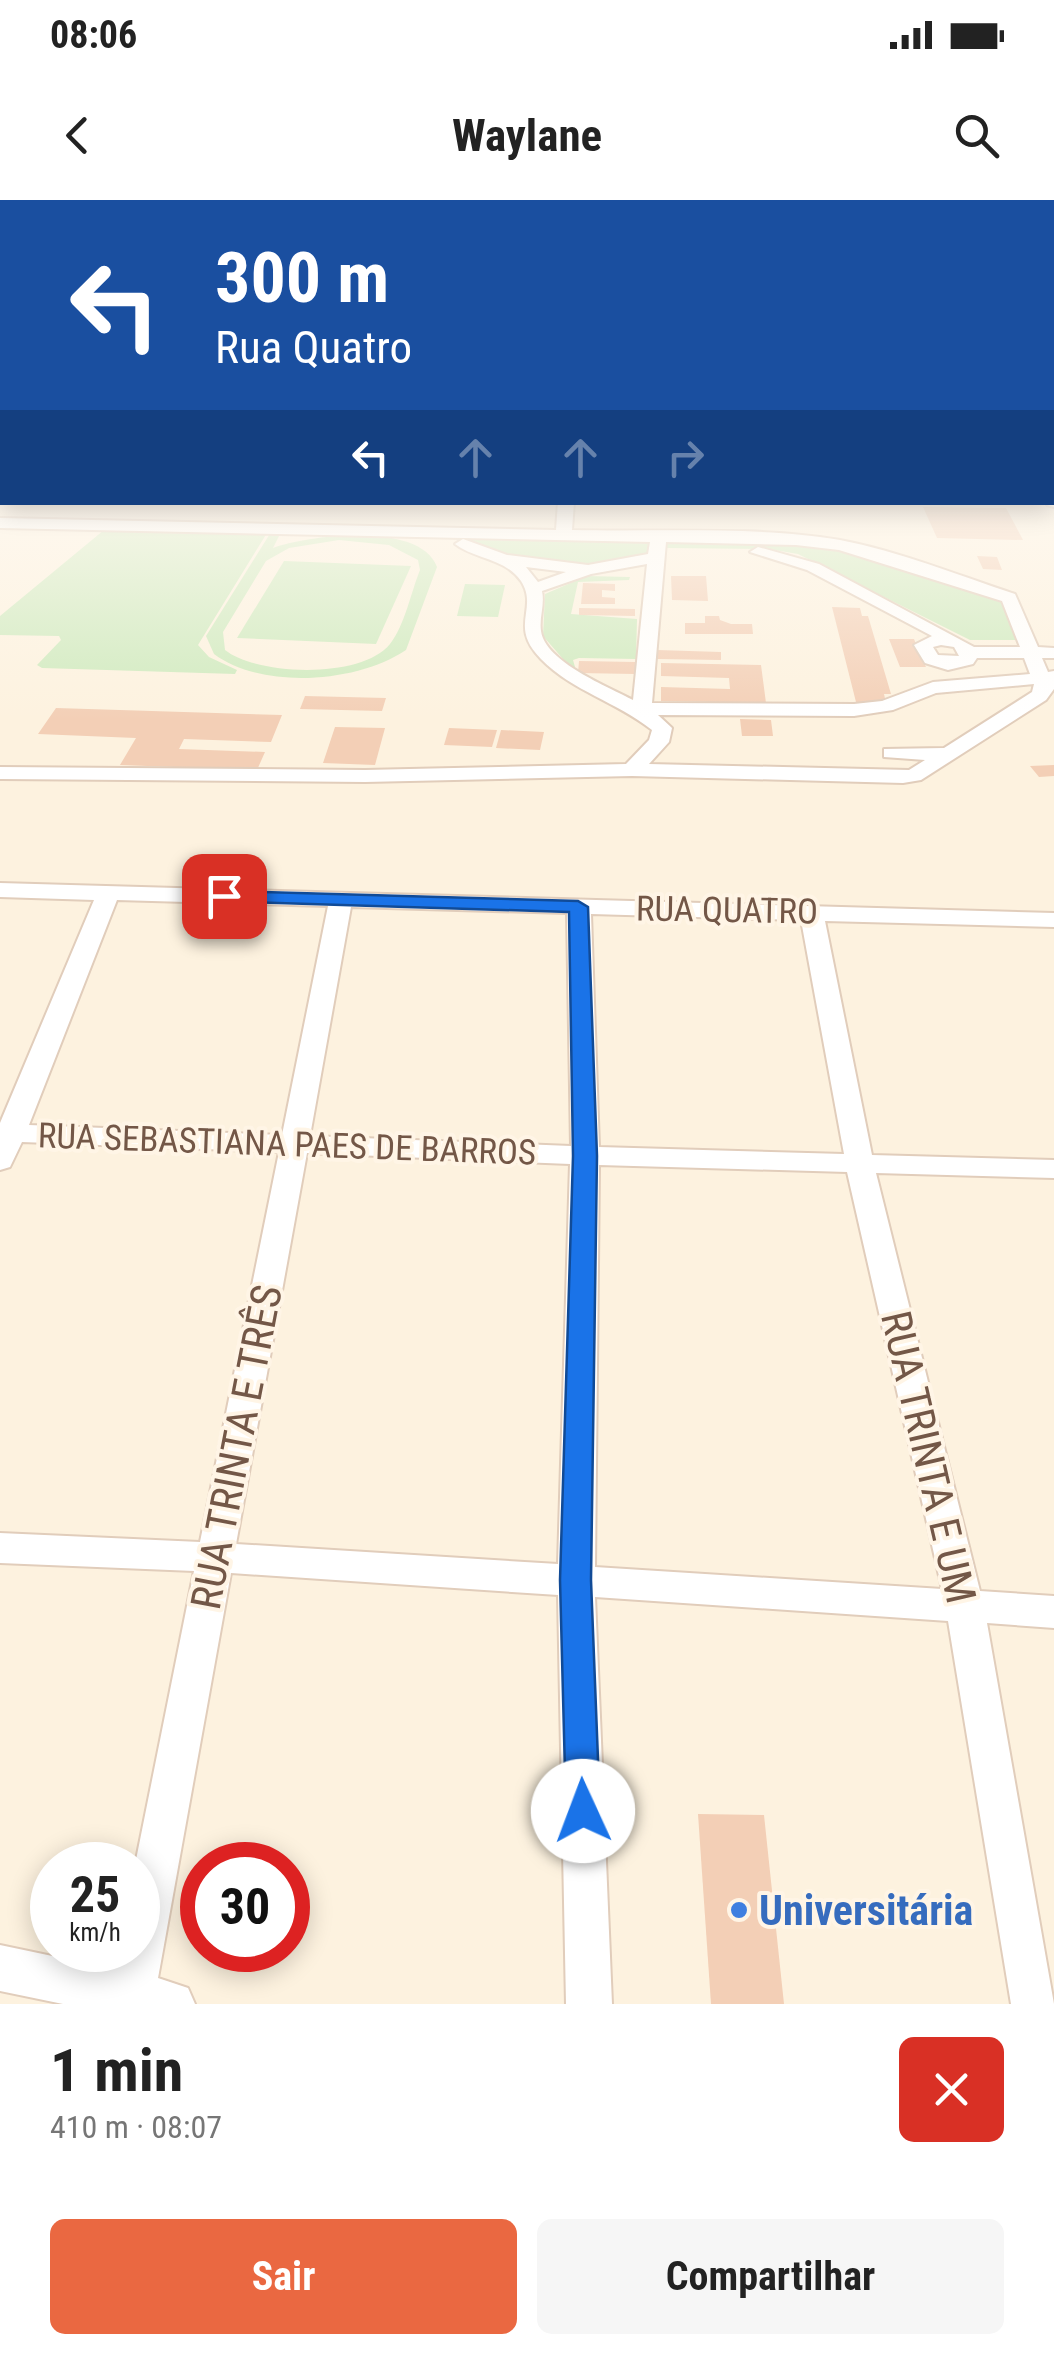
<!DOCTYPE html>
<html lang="pt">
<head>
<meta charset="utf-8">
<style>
	body { margin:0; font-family:"Roboto Condensed",sans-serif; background:#f6f6f6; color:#222; height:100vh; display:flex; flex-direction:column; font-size:38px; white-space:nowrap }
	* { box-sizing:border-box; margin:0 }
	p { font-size:32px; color:#767676 }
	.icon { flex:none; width:55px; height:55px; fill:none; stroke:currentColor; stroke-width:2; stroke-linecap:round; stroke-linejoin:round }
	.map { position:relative; height:1804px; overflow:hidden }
	.details { display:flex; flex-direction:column; background:#fff; flex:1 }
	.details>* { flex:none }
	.guide { position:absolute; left:0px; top:0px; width:1055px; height:305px; box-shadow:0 5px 25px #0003; background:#1a4fa0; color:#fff; overflow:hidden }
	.speed { position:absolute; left:30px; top:1642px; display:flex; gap:20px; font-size:50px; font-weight:700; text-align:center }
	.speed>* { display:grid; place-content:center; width:130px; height:130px; border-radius:50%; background:#fff; box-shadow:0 5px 25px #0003; line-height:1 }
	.speed small { font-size:25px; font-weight:400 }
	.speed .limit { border:15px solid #d22; background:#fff; color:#111 }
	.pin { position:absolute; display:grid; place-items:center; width:85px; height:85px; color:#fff; margin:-42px; border-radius:20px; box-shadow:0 5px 15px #0006 }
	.me { position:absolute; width:110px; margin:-55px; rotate:358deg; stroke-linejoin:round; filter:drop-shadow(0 0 8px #0008) }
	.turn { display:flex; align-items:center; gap:35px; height:210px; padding:0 50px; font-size:45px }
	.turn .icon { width:130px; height:130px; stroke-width:2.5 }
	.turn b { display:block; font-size:70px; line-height:85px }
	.lanes { display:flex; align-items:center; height:95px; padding:0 50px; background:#0003; justify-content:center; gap:50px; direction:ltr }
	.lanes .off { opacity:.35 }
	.round { display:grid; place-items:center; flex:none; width:105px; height:105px; border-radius:15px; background:#f6f6f6 }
	.overview { display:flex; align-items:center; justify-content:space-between; height:170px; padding:0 50px }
	h1 { font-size:60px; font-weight:700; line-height:75px }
	.cta { display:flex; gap:20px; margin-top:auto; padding:20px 50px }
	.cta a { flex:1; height:115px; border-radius:15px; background:#ea6841; color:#fff; font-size:40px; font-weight:700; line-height:115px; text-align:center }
	.cta a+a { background:#f6f6f6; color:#222 }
	.status { display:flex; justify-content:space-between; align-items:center; height:70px; padding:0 50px; background:#fff; direction:ltr }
	.status svg { height:28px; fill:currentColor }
	header { display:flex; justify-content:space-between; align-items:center; height:130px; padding:0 50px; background:#fff; font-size:45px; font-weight:700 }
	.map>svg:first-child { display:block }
	.green { fill:#cfeabe; fill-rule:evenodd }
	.building { fill:#f3cfb6 }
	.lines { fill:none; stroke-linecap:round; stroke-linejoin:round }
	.minor-casing { stroke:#e1cdbb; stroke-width:4 }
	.highway-casing { stroke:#ddd7d3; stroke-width:6 }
	.minor { fill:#fff; fill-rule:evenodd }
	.highway { fill:#f9af94; fill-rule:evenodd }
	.route { fill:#1a73e8; stroke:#114b97; stroke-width:2.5 }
	.shop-dot { fill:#3f7fe0; stroke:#fff5e6; stroke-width:4 }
	.labels { text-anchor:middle; stroke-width:8; stroke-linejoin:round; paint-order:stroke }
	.street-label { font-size:35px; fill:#735747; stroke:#fff5e6 }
	.near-street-label { font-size:42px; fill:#735747; stroke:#fff5e6 }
	.near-shop-label { font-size:42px; font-weight:bold; fill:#366cbe; stroke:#fff5e6; text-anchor:start }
</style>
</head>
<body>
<div class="status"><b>08:06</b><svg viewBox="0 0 49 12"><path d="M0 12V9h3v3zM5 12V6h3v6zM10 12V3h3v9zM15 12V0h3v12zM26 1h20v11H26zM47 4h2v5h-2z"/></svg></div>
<header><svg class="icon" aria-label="back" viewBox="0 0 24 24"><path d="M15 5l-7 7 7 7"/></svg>Waylane<svg class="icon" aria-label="search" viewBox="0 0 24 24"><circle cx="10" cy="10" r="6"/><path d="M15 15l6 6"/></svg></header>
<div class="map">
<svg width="1054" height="1804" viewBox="0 0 1054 1804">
	<rect width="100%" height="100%" fill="#fdf2df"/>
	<!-- green -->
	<g class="green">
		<polygon points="104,330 267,333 198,445 209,457 237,470 235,474 42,468 37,465 61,440 59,436 0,435 0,416"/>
		<path d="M271,332h10l-8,16c36,-13 147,-27 164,19l-31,83c-49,33 -144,40 -192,4l-8,-18zM339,340l50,5 29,15 2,10c-9,22 -15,55 -30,74 -28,35 -132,32 -165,6l-2,-18 43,-71 23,-13z"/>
		<polygon points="445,336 651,341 650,356 590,366 513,355"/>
		<path d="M666,341c41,1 83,0 125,2 66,4 150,29 210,58l16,39h-47l-172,-86 -29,-5 -103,-1z"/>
		<polygon points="284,361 411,366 376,444 237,438"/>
		<polygon points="587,376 630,377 629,380 578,382 571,414 637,419 636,459 579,458 573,460 575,467 570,467 543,436 545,394"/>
		<polygon points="465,384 505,385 498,417 457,416"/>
	</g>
	<!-- building -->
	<g class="building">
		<polygon points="923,307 1006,308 1023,340 937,338"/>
		<polygon points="977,356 997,357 1002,370 983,369"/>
		<polygon points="671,376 706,376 708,401 672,400"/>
		<polygon points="583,383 615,384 615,391 602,390 602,397 615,398 615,404 581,404"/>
		<polygon points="832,407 860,408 862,416 868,416 891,494 884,494 886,503 856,502"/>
		<polygon points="579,408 635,409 635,416 579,415"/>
		<polygon points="705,416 719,416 720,420 731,424 752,424 753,434 685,434 685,423 705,423"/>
		<polygon points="889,439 914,439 917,447 934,459 922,459 926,467 900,467"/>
		<polygon points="657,450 721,452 721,460 657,459"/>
		<polygon points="579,461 635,462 635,474 578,473"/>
		<polygon points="661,463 761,465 766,503 661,501 661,487 730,489 729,478 661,476"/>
		<polygon points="305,496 386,498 382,511 300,509"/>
		<polygon points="56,508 282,515 271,542 184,539 179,549 265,552 257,570 120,565 136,538 38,534"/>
		<polygon points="740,519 771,520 773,536 742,536"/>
		<polygon points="335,527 385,528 375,565 323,563"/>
		<polygon points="449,528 497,530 492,547 444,545"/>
		<polygon points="501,530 544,532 540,550 496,548"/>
		<polygon points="1054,565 1054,576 1039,577 1030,566"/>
		<polygon points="698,1614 764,1615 784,1804 711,1804"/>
	</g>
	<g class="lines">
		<defs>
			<g id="minor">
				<polygon points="1054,297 1054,307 1047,305 1045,302 1052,302"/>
				<path d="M558,302h16l-2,28c83,2 188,-4 268,10 59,11 117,35 175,54l23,53 16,1v10h-12l6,14 6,-1v18l-8,11 -125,80 -18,3 -271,-7 -267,6 -365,-3v-12l365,3 261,-6 23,-24 3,-10c-35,-28 -80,-39 -111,-71 -33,-33 -2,-50 -20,-78 -16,-23 -47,-22 -66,-37l8,-5 44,16 81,10 60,-11 2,-12 -650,-14v-10l556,12zM666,342l130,3 43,5 163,51 18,46h-46l-155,-83 -61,-17 -8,5 57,18 125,66 -18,9 11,18 23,7 25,-6 4,-6h47l6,16 -97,8 -51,19 -28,3 -202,-1zM647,364l-14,136c-24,-13 -88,-38 -92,-69 -2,-14 4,-26 1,-40l49,-17zM526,367l40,5 -28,10zM941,445l13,2 5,9 -21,-1 -5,-8zM1034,484l-2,8 -88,56 -60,1v8l41,3 -16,10 -260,-6 20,-22 3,-14 -14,-13 196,1 39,-6 43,-17z"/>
				<path d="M0,683l1054,30v14l-229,-6 47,234 182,5v18l-178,-5 104,418 74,5v32l-67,-5 67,381h-43l-63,-383 -353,-24 17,407h-46l-8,-409 -327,-22 -73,405 30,10 7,16h-132l-63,-13v-46l114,24 4,-19h20l-3,-85 59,-294 -194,-8v-30l200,9 79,-390 -257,-10 -12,25 -10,3v-47l94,-223 -94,-3zM117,700l211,6 -46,229 -253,-10zM351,707l216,6 4,233 -261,-10zM591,714l210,6 43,234 -245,-7zM307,953l263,11 -12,400 -322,-20zM599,965l248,7 95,417 -347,-22z"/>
			</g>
			<polygon id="highway" points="1052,278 1054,279 1054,295 1052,294"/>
		</defs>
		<!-- minor casing -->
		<use href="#minor" class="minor-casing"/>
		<!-- highway casing -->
		<use href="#highway" class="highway-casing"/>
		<!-- minor -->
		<use href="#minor" class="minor"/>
		<!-- highway -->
		<use href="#highway" class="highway"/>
	</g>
	<!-- sky -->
	<linearGradient id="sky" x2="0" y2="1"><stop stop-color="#93c5e7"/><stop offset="0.51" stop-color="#fef9f1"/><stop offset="1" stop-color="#fef9f1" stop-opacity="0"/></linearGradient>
	<rect width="1054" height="520" fill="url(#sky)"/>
	<!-- route -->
	<polygon class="route" points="224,691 578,701 588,707 597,956 591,1380 600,1611 595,1622 583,1627 571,1622 566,1611 560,1380 573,956 569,712 217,701 215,696"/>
	<!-- markers -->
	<circle class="shop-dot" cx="739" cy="1710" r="10"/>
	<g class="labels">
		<!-- street labels -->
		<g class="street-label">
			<text transform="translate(727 710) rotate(1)" y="12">RUA QUATRO</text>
			<text transform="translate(287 944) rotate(2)" y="12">RUA SEBASTIANA PAES DE BARROS</text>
		</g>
		<!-- near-street labels -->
		<g class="near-street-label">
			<text transform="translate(236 1247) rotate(-79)" y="15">RUA TRINTA E TRÊS</text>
			<text transform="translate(929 1257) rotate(77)" y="15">RUA TRINTA E UM</text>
		</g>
		<!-- near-shop labels -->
		<g class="near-shop-label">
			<text x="759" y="1725">Universitária</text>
		</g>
	</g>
</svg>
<div class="speed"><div>25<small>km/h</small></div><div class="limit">30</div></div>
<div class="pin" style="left:224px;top:696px;background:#d93025"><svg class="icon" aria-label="arrive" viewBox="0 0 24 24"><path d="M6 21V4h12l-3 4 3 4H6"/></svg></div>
<svg class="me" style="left:583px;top:1611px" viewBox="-20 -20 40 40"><circle r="19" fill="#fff"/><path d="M0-13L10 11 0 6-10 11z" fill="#1a73e8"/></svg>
<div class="guide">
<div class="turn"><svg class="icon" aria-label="left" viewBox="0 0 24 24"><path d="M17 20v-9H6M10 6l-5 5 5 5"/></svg><div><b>300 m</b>Rua Quatro</div></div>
<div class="lanes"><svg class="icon" aria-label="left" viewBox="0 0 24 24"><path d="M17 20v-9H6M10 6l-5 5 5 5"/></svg><svg class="icon off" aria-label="ahead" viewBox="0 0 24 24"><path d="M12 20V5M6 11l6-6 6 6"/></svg><svg class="icon off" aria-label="ahead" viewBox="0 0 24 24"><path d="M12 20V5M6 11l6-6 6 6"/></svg><svg class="icon off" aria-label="right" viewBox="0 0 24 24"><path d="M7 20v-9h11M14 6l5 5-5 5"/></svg></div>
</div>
</div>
<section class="details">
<div class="overview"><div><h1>1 min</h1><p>410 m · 08:07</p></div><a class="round" style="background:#d93025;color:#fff"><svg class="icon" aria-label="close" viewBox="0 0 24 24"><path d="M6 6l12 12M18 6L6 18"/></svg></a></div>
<div class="cta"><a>Sair</a><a>Compartilhar</a></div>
</section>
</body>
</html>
